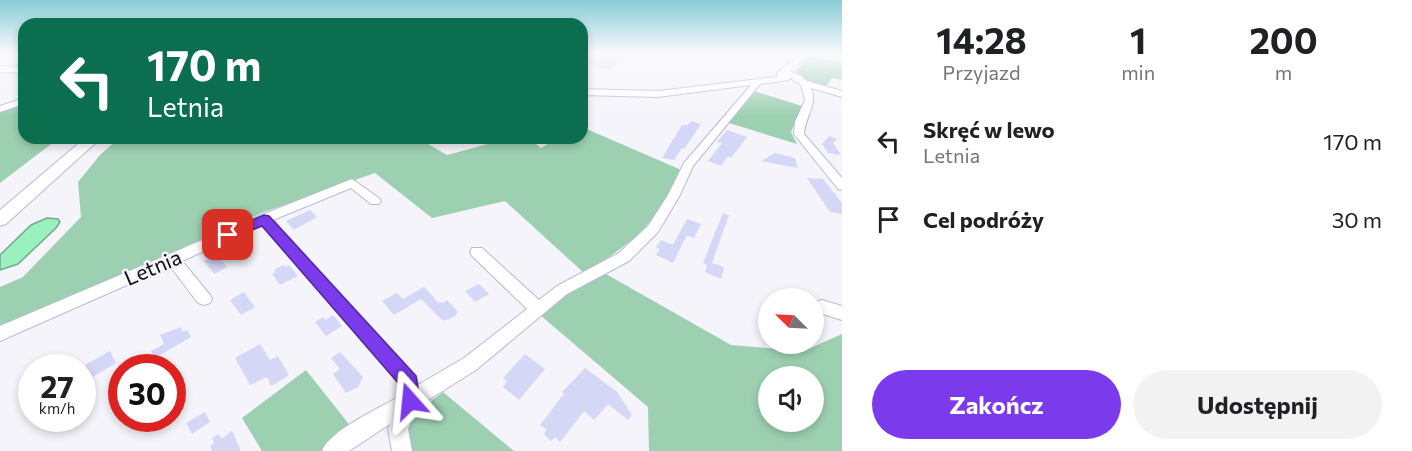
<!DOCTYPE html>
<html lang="pl">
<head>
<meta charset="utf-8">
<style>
	body { margin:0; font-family:Commissioner,sans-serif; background:#f2f2f2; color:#202124; height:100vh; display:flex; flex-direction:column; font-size:22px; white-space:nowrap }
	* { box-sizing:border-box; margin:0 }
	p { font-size:20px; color:#757577 }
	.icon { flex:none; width:33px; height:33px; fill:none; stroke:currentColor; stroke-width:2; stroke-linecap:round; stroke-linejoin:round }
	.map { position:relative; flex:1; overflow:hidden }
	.side { display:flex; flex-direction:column; background:#fff; width:570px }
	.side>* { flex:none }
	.top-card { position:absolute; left:18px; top:18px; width:570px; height:126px; border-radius:18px; box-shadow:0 3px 9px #0003; background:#0b6e4f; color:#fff; overflow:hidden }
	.needle { width:39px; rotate:294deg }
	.tools { position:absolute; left:758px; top:288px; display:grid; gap:12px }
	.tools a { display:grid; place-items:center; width:66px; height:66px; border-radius:50%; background:#fff; box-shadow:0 3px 9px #0003; font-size:30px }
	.speed { position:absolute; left:18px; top:354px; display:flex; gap:12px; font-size:30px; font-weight:700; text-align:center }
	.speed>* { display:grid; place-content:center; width:78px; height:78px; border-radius:50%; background:#fff; box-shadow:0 3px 9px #0003; line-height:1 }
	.speed small { font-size:15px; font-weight:400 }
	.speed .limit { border:9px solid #d22; background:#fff; color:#111 }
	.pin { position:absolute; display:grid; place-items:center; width:51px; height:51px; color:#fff; margin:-26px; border-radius:12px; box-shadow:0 3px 9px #0006 }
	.me { position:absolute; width:66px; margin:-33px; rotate:342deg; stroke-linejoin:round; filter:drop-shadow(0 0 4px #0008) }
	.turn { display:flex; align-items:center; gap:21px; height:126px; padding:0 30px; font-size:27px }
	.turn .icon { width:78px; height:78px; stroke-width:2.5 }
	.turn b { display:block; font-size:42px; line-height:51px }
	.eta { display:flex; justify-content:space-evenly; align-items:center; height:102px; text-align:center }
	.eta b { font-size:36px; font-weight:700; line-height:42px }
	.primary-button { display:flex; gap:12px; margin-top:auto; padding:12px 30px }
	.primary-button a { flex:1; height:69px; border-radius:36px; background:#7c3aed; color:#fff; font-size:24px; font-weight:700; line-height:69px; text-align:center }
	.primary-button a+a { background:#f2f2f2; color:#202124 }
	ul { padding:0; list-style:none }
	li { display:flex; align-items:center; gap:18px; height:78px; padding:0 30px }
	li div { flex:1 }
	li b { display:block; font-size:22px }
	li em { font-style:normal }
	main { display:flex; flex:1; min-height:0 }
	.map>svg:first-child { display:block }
	.green { fill:#9dd0b1; fill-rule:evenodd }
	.water { fill:#9af0be; stroke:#6fab8b; stroke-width:1.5 }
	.building { fill:#d5d7f7 }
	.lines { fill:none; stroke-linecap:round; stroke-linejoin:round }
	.minor-casing { stroke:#b8bad8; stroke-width:2 }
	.major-casing { stroke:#b8bad8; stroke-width:2 }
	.minor { fill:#fff; fill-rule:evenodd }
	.major { fill:#fff; fill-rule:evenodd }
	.route { fill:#7c3aed; stroke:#51269a; stroke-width:1.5 }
	.labels { text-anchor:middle; stroke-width:5; stroke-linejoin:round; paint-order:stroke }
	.near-street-label { font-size:21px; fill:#0b0b15; stroke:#f4f4fa }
</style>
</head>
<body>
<main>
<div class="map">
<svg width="842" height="451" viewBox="0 0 842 451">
	<rect width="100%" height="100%" fill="#f4f4fa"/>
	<!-- green -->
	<g class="green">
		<polygon points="810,56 842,62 842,80 832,78 825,87 805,80 795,71"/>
		<polygon points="754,91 802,106 791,132 797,144 729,123"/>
		<polygon points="24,98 24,138 59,138 0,183 0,106"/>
		<path d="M582,127l97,42 1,5c-26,52 -47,69 -96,99l-79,-72 -73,17 -57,-45 -111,39 -264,116v-41l23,-10 58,-60 -3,-35 22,-27 19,-17h299l29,17 63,-17h18l13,10 16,-10h25z"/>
		<path d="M606,274l125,71 73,6 38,-17v117h-193l-1,-44 -108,-92 32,-24zM768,376h45v46h-45z"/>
		<polygon points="306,370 352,428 323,451 262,451 242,418"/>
		<path d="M443,392l71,59h-102l-8,-13c9,-22 20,-32 39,-46z"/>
	</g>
	<!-- water -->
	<polygon class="water" points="47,218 58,219 60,222 56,228 18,264 0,270 0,255 31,225"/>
	<!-- building -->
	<g class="building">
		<polygon points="594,54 632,54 608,70 582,61"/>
		<polygon points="691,121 701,124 684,149 682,148 674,160 662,158 682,125 688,125"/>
		<polygon points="727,130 747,137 731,158 728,156 721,166 708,161 722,143 717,142"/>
		<polygon points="829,136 837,139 833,143 841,155 828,153 822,144"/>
		<polygon points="775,153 795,158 798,168 761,161"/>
		<polygon points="807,178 823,179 842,203 842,214 830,212"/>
		<polygon points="310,210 317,217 294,230 286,221"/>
		<polygon points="723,213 729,215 712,263 724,267 721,279 705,272 707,265 703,263"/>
		<polygon points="687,219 701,224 694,238 687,235 673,263 656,255 660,249 656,247 661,240 673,245"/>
		<polygon points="217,254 227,267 214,274 204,261"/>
		<polygon points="283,265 286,267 289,265 298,276 280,285 272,274 276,272 274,270"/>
		<polygon points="479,284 489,294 475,302 465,291"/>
		<polygon points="424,287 438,302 443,303 447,300 458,312 454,317 443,321 421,299 394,315 382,301 397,293 403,299"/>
		<polygon points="244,292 255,307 241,315 230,300"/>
		<polygon points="333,315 342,326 326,336 315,322 323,317 326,320"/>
		<polygon points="181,327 183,332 187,330 191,337 155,358 151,351 164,344 160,335"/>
		<polygon points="260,344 270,360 278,356 289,375 271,386 267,377 250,385 235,358"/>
		<polygon points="110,351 116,363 91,378 85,365"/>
		<polygon points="340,352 363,377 358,387 346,393 333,374 340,369 331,358"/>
		<polygon points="525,354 545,369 519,400 503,387 507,381 503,378"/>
		<polygon points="585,368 617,392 632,415 628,420 608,404 594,420 584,411 560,442 555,437 551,441 544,434 547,430 540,425 564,394 562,392"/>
		<polygon points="205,412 210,422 192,434 186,423"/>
		<polygon points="232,431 241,451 212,451 210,446 214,443 212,438 219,434 221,439"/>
	</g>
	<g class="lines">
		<defs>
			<g id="minor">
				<polygon points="582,54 589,54 582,57"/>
				<path d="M800,54h9l-19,17 11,5 6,5 35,10v6l-31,-9c7,16 -6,29 -7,46l38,44v12l-4,-1 -44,-55 1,-12 10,-22 -4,-15 -12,-8v3l-29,4 -67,82 -13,29 -22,37 -29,29 -62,33 -91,76 -59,37 -9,22 4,22h-20l-4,-22 2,-5 -41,27h-27c8,-21 58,-43 78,-55v-11l-138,-160 -80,36 28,34 2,4 -2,4 -6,2 -6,-2 -28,-37 -170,75v-15l259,-110 93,-37 27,19 2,3 -2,3h-8l-20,-16 -78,32 143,156 2,9 46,-27 63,-49 -55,-53 -2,-4 2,-4h10l57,52 18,-14 62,-33 29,-27 20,-31 16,-32 67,-78 -93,12 -76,-2v-6l76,2 119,-14v-4z"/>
				<polygon points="0,66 24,67 24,73 0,72"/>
				<polygon points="24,98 24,104 0,112 0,106"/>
				<polygon points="822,300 842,306 842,320 816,312 814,307 816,302"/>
			</g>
			<polygon id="major" points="85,138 101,138 6,224 0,226 0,210"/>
		</defs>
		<!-- minor casing -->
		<use href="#minor" class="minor-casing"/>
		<!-- major casing -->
		<use href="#major" class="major-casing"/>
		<!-- minor -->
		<use href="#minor" class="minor"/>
		<!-- major -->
		<use href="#major" class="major"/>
	</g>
	<!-- sky -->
	<linearGradient id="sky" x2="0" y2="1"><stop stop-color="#89ccd7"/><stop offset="0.46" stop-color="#fafafd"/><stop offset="1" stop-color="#fafafd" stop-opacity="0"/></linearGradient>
	<rect width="842" height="117" fill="url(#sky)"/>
	<!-- route -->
	<polygon class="route" points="264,215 269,216 416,376 420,401 417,407 410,410 403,407 400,385 262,226 228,240 221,235 223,232"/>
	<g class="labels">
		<!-- near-street labels -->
		<g class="near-street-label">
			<text transform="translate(153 268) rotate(-23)" y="7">Letnia</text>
		</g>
	</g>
</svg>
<div class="tools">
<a><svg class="needle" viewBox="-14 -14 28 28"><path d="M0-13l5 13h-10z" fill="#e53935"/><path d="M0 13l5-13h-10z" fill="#757577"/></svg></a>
<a><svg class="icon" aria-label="sound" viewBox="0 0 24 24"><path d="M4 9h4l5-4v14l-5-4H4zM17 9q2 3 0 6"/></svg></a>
</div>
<div class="speed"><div>27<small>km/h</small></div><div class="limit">30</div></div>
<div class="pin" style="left:228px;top:235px;background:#d93025"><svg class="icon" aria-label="arrive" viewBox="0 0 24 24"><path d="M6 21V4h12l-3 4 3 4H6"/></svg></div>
<svg class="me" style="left:410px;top:401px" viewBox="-20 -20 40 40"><path d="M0-17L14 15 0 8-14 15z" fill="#7c3aed" stroke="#fff" stroke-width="4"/></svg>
<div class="top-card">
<div class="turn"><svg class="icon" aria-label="left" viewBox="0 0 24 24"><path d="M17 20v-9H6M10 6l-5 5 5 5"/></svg><div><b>170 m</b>Letnia</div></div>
</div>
</div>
<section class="side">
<div class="eta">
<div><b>14:28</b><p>Przyjazd</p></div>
<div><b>1</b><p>min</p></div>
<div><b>200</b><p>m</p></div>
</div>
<ul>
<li><svg class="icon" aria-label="left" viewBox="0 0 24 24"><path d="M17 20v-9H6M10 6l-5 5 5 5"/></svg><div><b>Skręć w lewo</b><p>Letnia</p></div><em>170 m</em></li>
<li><svg class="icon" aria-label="arrive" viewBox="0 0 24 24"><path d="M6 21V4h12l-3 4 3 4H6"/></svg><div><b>Cel podróży</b></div><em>30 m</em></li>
</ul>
<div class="primary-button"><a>Zakończ</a><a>Udostępnij</a></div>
</section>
</main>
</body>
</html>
